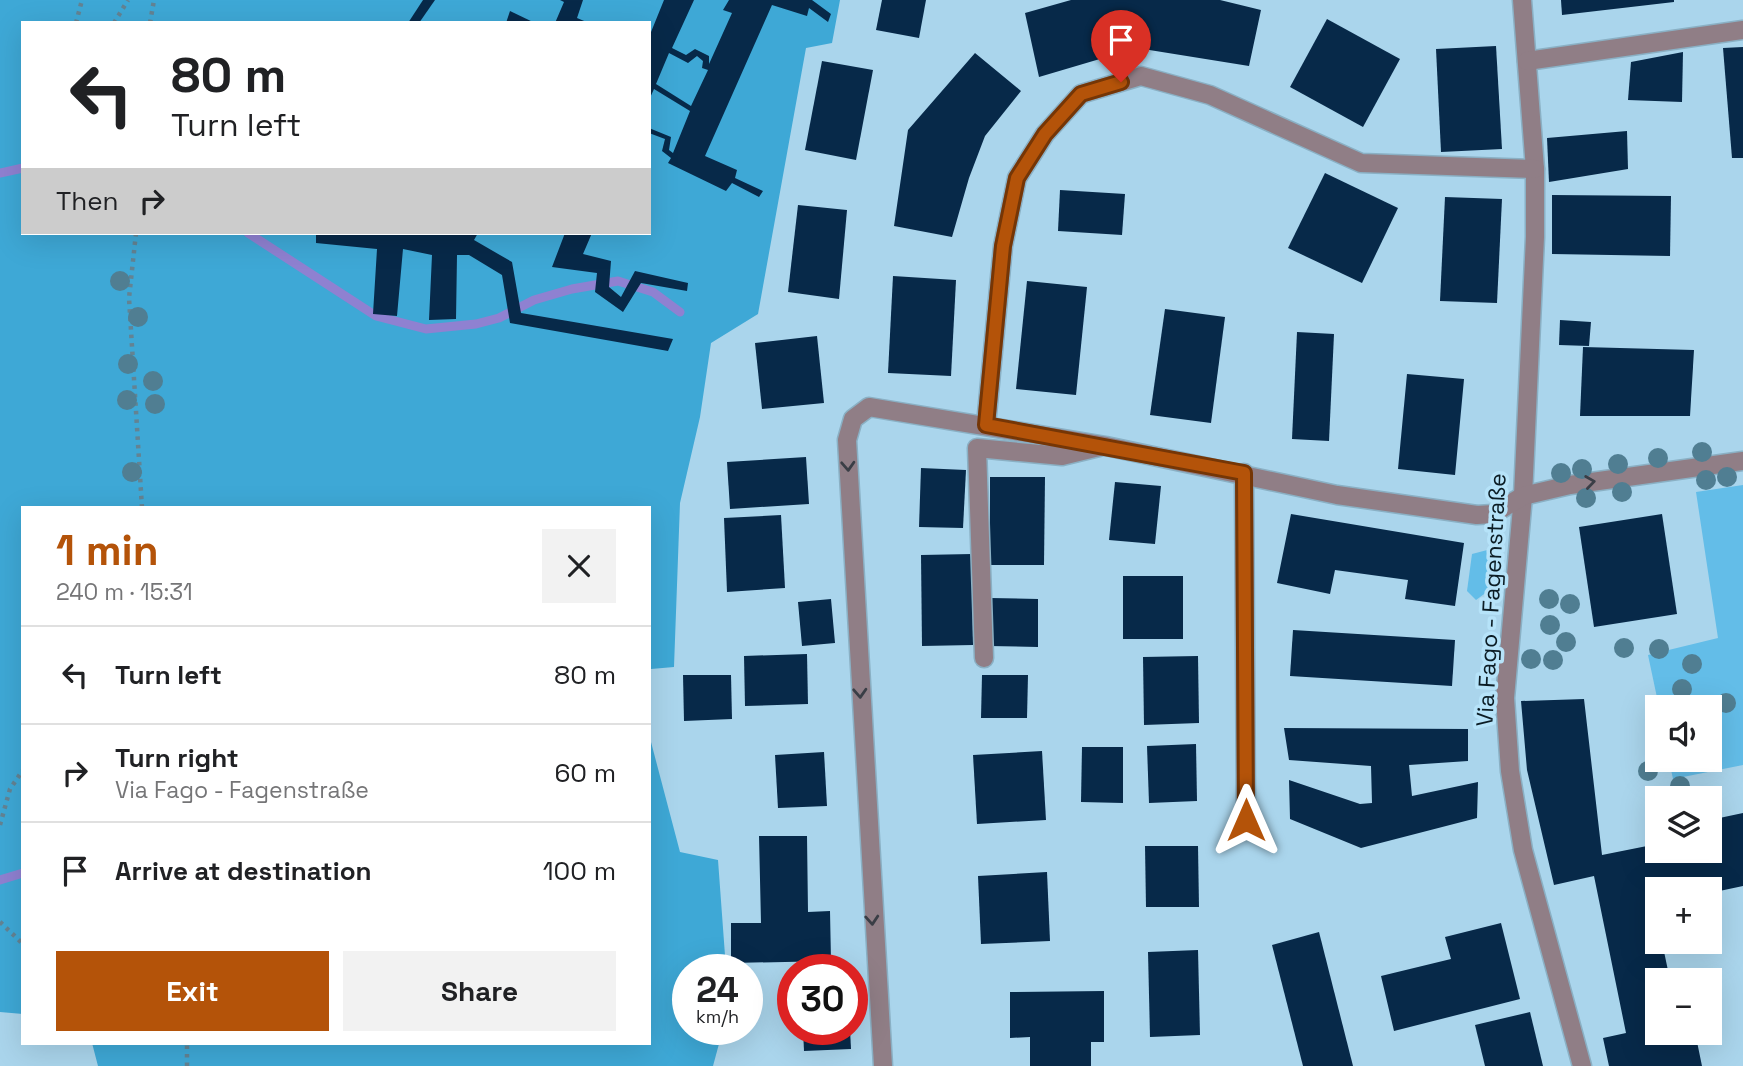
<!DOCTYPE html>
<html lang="en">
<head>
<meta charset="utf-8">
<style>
	body { margin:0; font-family:"Space Grotesk",sans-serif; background:#f2f2f2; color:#202124; height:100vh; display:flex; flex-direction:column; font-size:26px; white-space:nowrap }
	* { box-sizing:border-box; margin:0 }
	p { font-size:23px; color:#757577 }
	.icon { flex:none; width:38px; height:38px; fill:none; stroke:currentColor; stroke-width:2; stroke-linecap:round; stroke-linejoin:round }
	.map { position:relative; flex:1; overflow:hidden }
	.panel { position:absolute; left:21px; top:506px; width:630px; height:539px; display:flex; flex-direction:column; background:#fff; border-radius:0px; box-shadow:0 7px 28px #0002 }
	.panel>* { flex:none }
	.banner { position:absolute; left:21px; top:21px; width:630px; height:214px; border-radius:0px; box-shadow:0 7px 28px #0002; background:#fff; color:#202124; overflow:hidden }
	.buttons { position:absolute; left:1645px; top:695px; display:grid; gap:14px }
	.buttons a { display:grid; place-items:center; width:77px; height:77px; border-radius:0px; background:#fff; box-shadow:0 7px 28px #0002; font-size:35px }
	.speed { position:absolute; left:672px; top:954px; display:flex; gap:14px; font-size:35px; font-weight:700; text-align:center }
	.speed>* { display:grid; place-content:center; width:91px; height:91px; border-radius:50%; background:#fff; box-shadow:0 7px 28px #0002; line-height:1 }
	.speed small { font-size:18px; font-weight:400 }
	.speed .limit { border:10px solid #d22; background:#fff; color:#111 }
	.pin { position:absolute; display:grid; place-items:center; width:60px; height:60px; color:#fff; margin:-72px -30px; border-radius:50% 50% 50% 0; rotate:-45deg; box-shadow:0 0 7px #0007 }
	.pin .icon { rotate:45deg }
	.me { position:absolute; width:77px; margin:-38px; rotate:0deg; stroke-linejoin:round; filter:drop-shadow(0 0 5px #0008) }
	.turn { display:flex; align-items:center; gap:24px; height:147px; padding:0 35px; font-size:32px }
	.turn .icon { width:91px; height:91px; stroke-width:2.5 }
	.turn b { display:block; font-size:49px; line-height:60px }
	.then { display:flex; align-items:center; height:66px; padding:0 35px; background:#0003; gap:14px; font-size:26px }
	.round { display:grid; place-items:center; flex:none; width:74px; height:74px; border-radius:0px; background:#f2f2f2 }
	.overview { display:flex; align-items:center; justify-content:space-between; height:119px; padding:0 35px }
	h1 { font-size:42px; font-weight:700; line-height:52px; color:#b45309 }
	.cta { display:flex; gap:14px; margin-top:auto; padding:14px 35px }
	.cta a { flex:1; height:80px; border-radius:0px; background:#b45309; color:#fff; font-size:28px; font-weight:700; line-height:80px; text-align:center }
	.cta a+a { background:#f2f2f2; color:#202124 }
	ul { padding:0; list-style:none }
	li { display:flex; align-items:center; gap:21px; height:98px; padding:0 35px; border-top:2px solid #e0e0e0 }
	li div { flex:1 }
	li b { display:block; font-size:26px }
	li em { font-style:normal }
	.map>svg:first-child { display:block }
	.green { fill:#63bde8 }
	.forest { fill:#3ea8d6; fill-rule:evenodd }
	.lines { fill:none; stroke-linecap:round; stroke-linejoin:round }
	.stream { stroke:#8f81d1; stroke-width:9 }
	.building { fill:#072949; fill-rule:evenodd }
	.minor-casing { stroke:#8ab0c4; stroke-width:21 }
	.path { stroke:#638393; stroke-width:4.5; stroke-dasharray:3.5 5; stroke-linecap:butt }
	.minor { stroke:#907e86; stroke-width:18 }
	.tree { fill:#507e92 }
	.oneway { stroke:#3a3e46 }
	.route-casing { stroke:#753606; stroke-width:18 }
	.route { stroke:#b45309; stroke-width:12 }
	.labels { text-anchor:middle; stroke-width:7; stroke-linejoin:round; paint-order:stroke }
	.street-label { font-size:23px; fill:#0b1c24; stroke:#b6e3f9 }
</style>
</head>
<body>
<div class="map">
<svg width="1743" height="1066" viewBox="0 0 1743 1066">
	<rect width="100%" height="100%" fill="#aad5ec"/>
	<!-- green -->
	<g class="green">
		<polygon points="1743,485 1743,765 1673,779 1669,760 1710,760 1710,707 1659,707 1648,655 1718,638 1696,492"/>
		<polygon points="1495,548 1491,589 1476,600 1467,591 1472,554"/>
	</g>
	<!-- forest -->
	<path class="forest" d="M0,0h840l-8,43 -26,5 -48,266 -47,29 -11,74 -20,86 -6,164 -23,2v73l29,110 38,8 8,109 -38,1v59h35l-10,37h-615l-6,-23h557v-535h-626v506l-23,-2zM23,23h626v210h-626z"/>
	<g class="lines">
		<!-- stream -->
		<g class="stream">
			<polyline points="0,173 23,168"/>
			<polyline points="248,233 376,316 426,329 476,324 499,318 534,300 572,289 618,281 653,292 680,312"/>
			<polyline points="0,880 23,873"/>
		</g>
	</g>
	<!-- building -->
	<g class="building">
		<polygon points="423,0 435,0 419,23 408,23"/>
		<polygon points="560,0 583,0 577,18 589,23 555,23 564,2"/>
		<path d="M664,0h30l-22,48 14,7 9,-6 14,7v8l23,-51 -9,-3 6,-10h83l19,14 -3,8 -19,-14 -2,8 -35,-11 -67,151 32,14 -2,8 28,13 -4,6 -27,-14 -6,8 -58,-28 3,-5 -9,-7 3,-12 -16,-6v-5l22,9 -2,13 4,3 17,-42 -36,-22 -5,11v-63zM669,53l19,10 9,-7 6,5 -1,7 6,2 -17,36 -35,-22z"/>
		<polygon points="882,0 926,0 919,38 876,30"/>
		<polygon points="1071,0 1220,0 1261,10 1249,66 1137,48 1039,77 1025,13"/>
		<polygon points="1561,0 1674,0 1674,2 1562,15"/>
		<polygon points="510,11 535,23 506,23"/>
		<polygon points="1327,19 1400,59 1363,127 1290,87"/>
		<polygon points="1496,46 1502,149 1441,152 1436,49"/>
		<polygon points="1743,47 1743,158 1732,158 1723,48"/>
		<polygon points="1683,52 1682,102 1628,100 1631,62"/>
		<polygon points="975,53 1021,91 985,136 969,178 952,237 894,226 908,130"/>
		<polygon points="822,61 873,70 856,160 805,150"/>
		<polygon points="1627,131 1628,169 1549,182 1547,138"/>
		<polygon points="1325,173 1398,208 1362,283 1288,248"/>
		<polygon points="1060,190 1125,194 1122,235 1058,231"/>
		<polygon points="1552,195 1671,196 1670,256 1552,254"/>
		<polygon points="1445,197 1502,199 1497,303 1440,301"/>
		<polygon points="798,205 847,210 839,299 788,292"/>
		<polygon points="316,233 478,233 474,240 512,262 521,313 673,339 668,351 510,323 502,275 469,255 457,255 456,319 429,320 432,255 403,249 397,316 373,314 377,249 316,243"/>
		<polygon points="565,233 592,233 583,254 611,261 609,287 621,297 635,271 688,283 687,291 641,283 623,312 595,292 597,273 552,267"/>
		<polygon points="893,276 956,280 951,376 888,373"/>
		<polygon points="1027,281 1087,287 1076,395 1016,389"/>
		<polygon points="1165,309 1225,317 1211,423 1150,415"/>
		<polygon points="1560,320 1591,322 1589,346 1559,345"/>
		<polygon points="1297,332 1334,334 1329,441 1292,439"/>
		<polygon points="817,336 824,403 762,409 755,343"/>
		<polygon points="1583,347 1694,350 1690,416 1580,416"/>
		<polygon points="1407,374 1464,379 1455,475 1398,469"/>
		<polygon points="806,457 809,504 730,509 727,462"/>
		<polygon points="921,468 966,470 963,528 919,527"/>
		<polygon points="990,477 1045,477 1044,565 990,565"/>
		<polygon points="1115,482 1161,486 1155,544 1109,540"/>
		<polygon points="1291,514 1464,543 1455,606 1405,599 1408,580 1335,570 1330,594 1277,583"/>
		<polygon points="1662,514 1677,614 1594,627 1579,527"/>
		<polygon points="781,515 785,588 727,592 724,518"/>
		<polygon points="972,554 973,645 922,646 921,555"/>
		<rect x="1123" y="576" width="60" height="63"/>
		<polygon points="990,598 1038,599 1038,647 989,646"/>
		<polygon points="831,599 835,643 802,646 798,602"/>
		<polygon points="1293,630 1455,640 1452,686 1290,676"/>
		<polygon points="807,654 808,704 745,706 744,656"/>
		<polygon points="1198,656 1199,723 1144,725 1143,657"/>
		<polygon points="683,675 731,675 732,719 684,721"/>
		<polygon points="982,675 1028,675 1027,718 981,718"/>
		<polygon points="1584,699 1602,855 1657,844 1657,850 1710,850 1710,820 1743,813 1743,886 1710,893 1710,889 1657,889 1657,942 1662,942 1670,980 1657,980 1657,1032 1695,1032 1702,1066 1609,1066 1603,1038 1626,1033 1594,876 1554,885 1527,770 1521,701"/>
		<polygon points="1284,728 1468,729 1468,761 1409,765 1412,796 1478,782 1477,818 1361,848 1290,819 1289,780 1360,804 1372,803 1371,766 1289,760"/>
		<polygon points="1196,744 1197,801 1149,803 1147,746"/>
		<polygon points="1082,747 1123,747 1123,803 1081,802"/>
		<polygon points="1042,751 1046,820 977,824 973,755"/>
		<polygon points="824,752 827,806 778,808 775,755"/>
		<polygon points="759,836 807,836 808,912 830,911 831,961 731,963 731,923 761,923"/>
		<polygon points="1145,846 1198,846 1199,907 1146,907"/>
		<polygon points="1047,872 1050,941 981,944 978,876"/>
		<polygon points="1501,923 1520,999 1394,1031 1381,976 1451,959 1445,937"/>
		<polygon points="1319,932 1353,1066 1303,1066 1272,945"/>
		<polygon points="1198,950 1200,1035 1150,1037 1148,952"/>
		<polygon points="1104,991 1104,1042 1091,1042 1091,1066 1030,1066 1030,1037 1010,1038 1010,992"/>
		<polygon points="1530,1012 1543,1066 1485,1066 1475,1025"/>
		<polygon points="803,1029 850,1029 851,1049 804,1051"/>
	</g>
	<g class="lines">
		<defs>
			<g id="minor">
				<polyline points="1522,0 1535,169 1535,237 1523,496 1505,698 1510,771 1523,850 1582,1066"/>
				<polyline points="1527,61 1743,30"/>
				<polyline points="986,425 1003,246 1017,178 1045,134 1081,94 1141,76 1210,95 1361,163 1535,169"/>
				<polyline points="1244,473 1246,820"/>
				<polyline points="984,658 977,448 1062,456 1099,447"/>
				<polyline points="883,1066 847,440 853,419 869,407 1106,446 1337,495 1477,515 1493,514 1523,496 1570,485 1743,461"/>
			</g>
		</defs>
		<!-- minor casing -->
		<use href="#minor" class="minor-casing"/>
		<!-- path -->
		<g class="path">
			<polyline points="76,23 82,0"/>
			<polyline points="114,23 128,0"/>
			<polyline points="150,23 154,0"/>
			<polyline points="136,233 129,298 142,508"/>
			<polyline points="0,825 10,789 23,770"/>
			<polyline points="0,922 23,944"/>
			<polyline points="187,1066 187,1043"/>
		</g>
		<!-- minor -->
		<use href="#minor" class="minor"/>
	</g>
	<!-- trees -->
	<g class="tree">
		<circle cx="120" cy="281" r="10"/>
		<circle cx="138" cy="317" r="10"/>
		<circle cx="128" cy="364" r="10"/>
		<circle cx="153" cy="381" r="10"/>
		<circle cx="127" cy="400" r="10"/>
		<circle cx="155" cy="404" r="10"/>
		<circle cx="1702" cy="452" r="10"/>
		<circle cx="1658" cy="458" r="10"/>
		<circle cx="1618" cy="464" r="10"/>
		<circle cx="1582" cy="469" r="10"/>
		<circle cx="132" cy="472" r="10"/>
		<circle cx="1561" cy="473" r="10"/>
		<circle cx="1727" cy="477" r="10"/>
		<circle cx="1706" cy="480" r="10"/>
		<circle cx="1622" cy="492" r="10"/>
		<circle cx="1586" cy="498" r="10"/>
		<circle cx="1549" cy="599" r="10"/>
		<circle cx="1570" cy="604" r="10"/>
		<circle cx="1550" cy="625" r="10"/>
		<circle cx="1566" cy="642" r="10"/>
		<circle cx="1624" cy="648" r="10"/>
		<circle cx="1659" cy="649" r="10"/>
		<circle cx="1531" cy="659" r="10"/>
		<circle cx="1553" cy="660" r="10"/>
		<circle cx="1692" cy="664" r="10"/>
		<circle cx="1682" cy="689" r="10"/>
		<circle cx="1726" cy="703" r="10"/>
		<circle cx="1648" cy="771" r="10"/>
		<circle cx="1680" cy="786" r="10"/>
	</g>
	<!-- one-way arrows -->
	<defs><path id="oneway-chevron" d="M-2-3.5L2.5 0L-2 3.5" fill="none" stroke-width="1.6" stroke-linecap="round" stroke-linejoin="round" transform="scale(1.75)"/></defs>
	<g class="oneway">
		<use href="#oneway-chevron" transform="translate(848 466) rotate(87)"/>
		<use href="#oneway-chevron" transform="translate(1590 482) rotate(-8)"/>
		<use href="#oneway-chevron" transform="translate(860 693) rotate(87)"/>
		<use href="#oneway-chevron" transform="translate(872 920) rotate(86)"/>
	</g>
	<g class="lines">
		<defs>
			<polyline id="route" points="1121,82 1081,94 1045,134 1017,178 1003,246 986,425 1244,473 1246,820"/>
		</defs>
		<!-- route casing -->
		<use href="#route" class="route-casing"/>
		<!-- route -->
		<use href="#route" class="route"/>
	</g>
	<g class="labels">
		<!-- street labels -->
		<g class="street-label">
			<text transform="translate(1491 600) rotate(-87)" y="8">Via Fago - Fagenstraße</text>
		</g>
	</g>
</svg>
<div class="buttons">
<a><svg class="icon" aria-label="sound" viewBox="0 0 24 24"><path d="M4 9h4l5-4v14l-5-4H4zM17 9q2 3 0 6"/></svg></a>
<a><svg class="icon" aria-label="layers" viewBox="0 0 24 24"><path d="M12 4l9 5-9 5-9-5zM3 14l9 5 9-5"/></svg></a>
<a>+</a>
<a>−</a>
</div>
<div class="speed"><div>24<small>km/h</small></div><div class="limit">30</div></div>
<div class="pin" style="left:1121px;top:82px;background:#d93025"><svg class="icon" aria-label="arrive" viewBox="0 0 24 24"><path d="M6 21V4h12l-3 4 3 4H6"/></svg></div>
<svg class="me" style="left:1246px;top:820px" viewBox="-20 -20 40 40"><path d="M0-17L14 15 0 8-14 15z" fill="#b45309" stroke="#fff" stroke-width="4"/></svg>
<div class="banner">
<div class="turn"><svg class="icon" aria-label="left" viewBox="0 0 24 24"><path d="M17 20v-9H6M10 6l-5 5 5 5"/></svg><div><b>80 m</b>Turn left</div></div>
<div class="then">Then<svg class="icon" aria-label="right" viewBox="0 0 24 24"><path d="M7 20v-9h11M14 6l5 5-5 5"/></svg></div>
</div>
<section class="panel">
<div class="overview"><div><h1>1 min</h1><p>240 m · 15:31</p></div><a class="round"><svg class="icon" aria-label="close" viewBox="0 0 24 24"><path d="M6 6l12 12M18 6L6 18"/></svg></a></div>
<ul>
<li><svg class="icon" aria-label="left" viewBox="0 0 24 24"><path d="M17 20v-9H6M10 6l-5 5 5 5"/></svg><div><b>Turn left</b></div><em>80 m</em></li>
<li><svg class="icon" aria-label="right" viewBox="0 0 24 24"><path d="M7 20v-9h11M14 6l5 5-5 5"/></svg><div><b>Turn right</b><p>Via Fago - Fagenstraße</p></div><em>60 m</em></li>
<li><svg class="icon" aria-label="arrive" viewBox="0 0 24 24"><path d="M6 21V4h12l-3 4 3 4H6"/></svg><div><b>Arrive at destination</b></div><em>100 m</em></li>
</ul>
<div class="cta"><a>Exit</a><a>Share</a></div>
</section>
</div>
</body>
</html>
